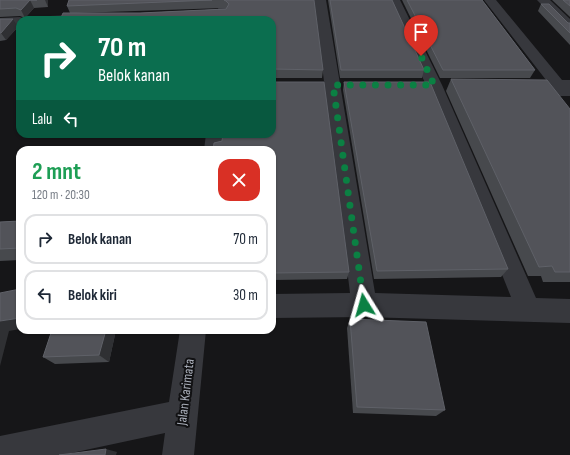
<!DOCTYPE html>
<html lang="id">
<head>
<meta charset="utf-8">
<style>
	body { margin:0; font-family:"Sofia Sans Condensed",sans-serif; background:#f6f6f7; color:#1f2937; height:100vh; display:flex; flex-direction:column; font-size:15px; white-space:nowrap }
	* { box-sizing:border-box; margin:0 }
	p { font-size:13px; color:#747a83 }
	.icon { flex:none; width:22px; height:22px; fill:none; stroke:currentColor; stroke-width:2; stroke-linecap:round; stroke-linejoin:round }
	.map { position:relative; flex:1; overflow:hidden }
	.panel { position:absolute; left:16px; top:146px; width:260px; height:188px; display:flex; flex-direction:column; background:#fff; border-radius:12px; box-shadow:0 1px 3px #0004 }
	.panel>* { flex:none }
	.banner { position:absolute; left:16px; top:16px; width:260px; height:122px; border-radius:12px; box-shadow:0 1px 3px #0004; background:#0b6e4f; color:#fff; overflow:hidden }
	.pin { position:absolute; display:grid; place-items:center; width:34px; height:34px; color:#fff; margin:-41px -17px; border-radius:50% 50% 50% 0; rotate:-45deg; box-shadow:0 0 4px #0007 }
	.pin .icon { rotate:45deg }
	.me { position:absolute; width:44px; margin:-22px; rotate:352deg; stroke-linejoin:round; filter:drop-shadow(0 0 3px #0008) }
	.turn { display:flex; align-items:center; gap:14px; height:84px; padding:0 16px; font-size:18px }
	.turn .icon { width:52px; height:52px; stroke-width:2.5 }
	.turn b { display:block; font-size:28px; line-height:34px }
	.then { display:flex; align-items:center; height:38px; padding:0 16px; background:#0003; gap:8px; font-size:15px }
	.round { display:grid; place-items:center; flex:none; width:42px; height:42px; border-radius:12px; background:#f6f6f7 }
	.headline { display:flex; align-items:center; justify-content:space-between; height:68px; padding:0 16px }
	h1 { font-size:24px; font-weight:700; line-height:30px; color:#1e9e55 }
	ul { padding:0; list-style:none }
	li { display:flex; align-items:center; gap:12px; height:50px; margin:0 8px 6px; padding:0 8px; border:2px solid #e0e1e3; border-radius:12px }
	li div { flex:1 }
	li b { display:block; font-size:15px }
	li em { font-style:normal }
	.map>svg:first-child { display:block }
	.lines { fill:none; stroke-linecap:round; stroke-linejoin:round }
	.street { fill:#37383d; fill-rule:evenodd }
	.wall { fill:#47494d; fill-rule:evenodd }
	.shaded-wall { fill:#2f3033 }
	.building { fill:#525359; stroke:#5f6168 }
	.route { stroke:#0b8043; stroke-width:7; stroke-dasharray:0 12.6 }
	.labels { text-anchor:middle; stroke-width:4; stroke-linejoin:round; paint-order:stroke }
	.near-street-label { font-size:14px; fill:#a8adb8; stroke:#111113 }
</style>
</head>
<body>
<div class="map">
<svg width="570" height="455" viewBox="0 0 570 455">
	<rect width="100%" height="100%" fill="#161618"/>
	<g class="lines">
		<!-- street -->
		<g class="street">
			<polygon points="219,0 231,0 229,20 217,20"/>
			<polygon points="314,0 326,0 375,293 511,297 426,85 388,0 400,0 442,85 536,298 570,299 570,323 364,317 272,318 272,294 350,293"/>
			<polygon points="484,0 496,0 562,80 570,80 570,96 558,96 553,90 515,88 513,85 515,82 546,80"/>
			<polygon points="537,0 550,0 570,19 570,30 565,29"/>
			<polygon points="90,14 94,15 96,18 95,20 44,20 50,16"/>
			<polygon points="20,17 26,20 20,20 20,25 0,26 0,18"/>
			<polygon points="206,134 224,134 222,150 204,150"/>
			<polygon points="180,330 206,330 194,455 162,455 165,433 62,455 0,455 0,436 169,402"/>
		</g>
	</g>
	<!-- wall -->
	<g class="wall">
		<polygon points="0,0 48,0 48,7 34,8 25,18 20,16 0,17"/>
		<path d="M69,0h245l9,70 -1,8h-50v-58h-212l10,-7 -3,-7zM223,8h4l-1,1 -86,4h-63z"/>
		<polygon points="328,0 392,0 424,70 422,78 340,78"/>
		<polygon points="402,0 482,0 535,70 530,78 440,78"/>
		<polygon points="552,0 570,0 570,17"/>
		<polygon points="541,4 568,23 570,23 570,45 538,11"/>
		<polygon points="0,19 18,27 6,40 0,41"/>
		<polygon points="451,79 570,109 570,282 543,282 541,276 528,276 446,91"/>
		<polygon points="272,82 324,82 349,272 347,279 272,280 272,150 213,150 214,143 222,141 223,134 272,134"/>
		<polygon points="344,82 508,269 501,277 374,279 343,90"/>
		<polygon points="20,221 20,260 0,261 0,222"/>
		<polygon points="350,319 445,410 436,416 353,413 347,328"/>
		<polygon points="116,330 109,362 55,364 43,357"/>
	</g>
	<!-- shaded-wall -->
	<g class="shaded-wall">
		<polygon points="30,0 34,8 25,18 21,10"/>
		<polygon points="45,0 48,0 48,7"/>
		<polygon points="13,19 18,27 6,40 1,33"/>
		<polygon points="20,318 20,329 9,331 0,366 0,321"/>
		<polygon points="106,330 116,330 109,362 99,355"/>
		<polygon points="106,449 117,452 116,455 105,455"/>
	</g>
	<!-- building -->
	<g class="building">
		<polygon points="0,0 37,0 30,0 21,10 16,8 0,9"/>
		<polygon points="69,0 212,0 67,6"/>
		<polygon points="224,0 314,0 323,70 272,69 272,20 232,20 232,19 219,20 60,20 63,13 140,13 226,9 229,4 226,1"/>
		<polygon points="330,0 392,0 424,70 341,70"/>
		<polygon points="407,0 482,0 535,70 443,70"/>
		<polygon points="563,0 570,0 570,6"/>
		<polygon points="541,4 549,4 568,23 570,23 570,33"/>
		<polygon points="0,19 13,19 1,33 0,33"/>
		<polygon points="451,79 547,80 570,109 570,272 555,272 552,266 539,267"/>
		<polygon points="272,82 324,82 349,272 272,273 272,150 213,150 214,143 222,141 223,134 272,134"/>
		<polygon points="344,82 430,82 508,269 377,271"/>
		<polygon points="20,221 20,248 0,249 0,222"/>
		<polygon points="20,289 20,318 0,321 0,293"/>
		<polygon points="350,319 426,322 445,410 357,407"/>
		<polygon points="52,330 106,330 99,355 43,357"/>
		<polygon points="106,449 105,455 59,455"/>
	</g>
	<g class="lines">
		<!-- route -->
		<polyline class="route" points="364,305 333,85 434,85 421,56"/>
	</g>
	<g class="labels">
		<!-- near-street labels -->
		<g class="near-street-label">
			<text transform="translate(185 392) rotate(-83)" y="5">Jalan Karimata</text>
		</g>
	</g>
</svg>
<div class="pin" style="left:421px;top:56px;background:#d93025"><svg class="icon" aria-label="arrive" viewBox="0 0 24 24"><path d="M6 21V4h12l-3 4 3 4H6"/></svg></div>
<svg class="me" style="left:364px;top:305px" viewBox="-20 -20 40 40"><path d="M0-17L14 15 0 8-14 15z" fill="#0b8043" stroke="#fff" stroke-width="4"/></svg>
<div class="banner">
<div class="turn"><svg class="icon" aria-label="right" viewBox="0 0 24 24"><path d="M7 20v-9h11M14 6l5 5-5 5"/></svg><div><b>70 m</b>Belok kanan</div></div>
<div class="then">Lalu<svg class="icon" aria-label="left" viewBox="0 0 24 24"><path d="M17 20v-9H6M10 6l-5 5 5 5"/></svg></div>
</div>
<section class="panel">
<div class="headline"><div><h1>2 mnt</h1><p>120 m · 20:30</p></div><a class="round" style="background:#d93025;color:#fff"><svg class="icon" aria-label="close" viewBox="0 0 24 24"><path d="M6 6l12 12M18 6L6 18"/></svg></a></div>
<ul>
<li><svg class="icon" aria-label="right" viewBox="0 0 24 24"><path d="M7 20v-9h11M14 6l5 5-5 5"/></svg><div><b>Belok kanan</b></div><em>70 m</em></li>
<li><svg class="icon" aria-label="left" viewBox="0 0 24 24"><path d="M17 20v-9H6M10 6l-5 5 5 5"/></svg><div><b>Belok kiri</b></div><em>30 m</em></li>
</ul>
</section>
</div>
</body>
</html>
